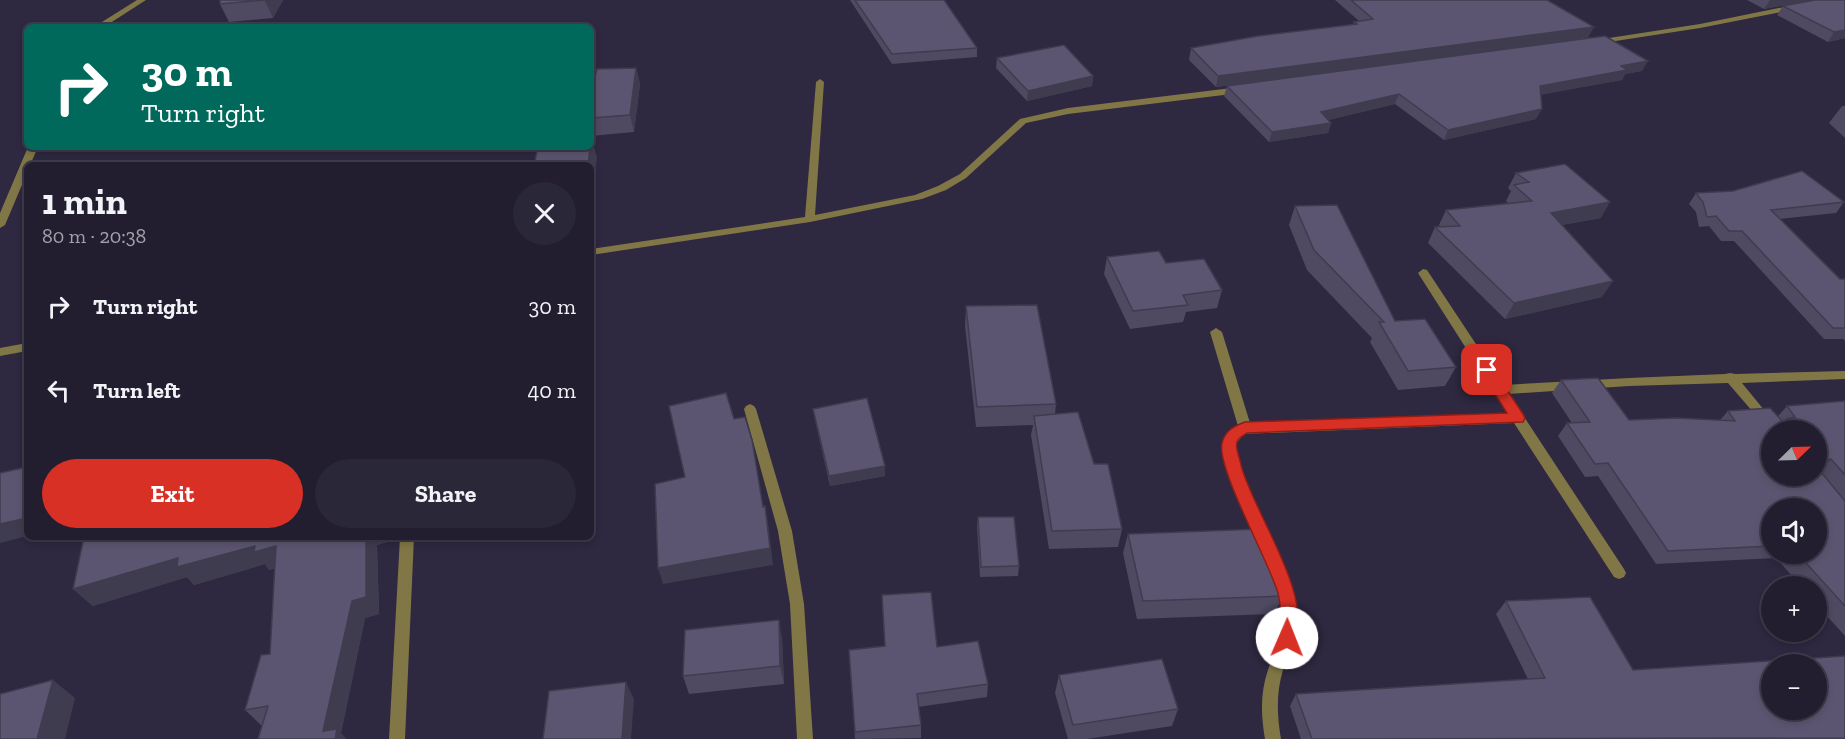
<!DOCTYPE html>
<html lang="en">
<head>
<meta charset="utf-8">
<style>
	body { margin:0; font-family:"Zilla Slab",serif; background:#2a2738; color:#f1f3f6; height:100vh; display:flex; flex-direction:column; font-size:22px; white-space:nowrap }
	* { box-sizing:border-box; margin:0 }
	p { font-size:20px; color:#a2a2ab }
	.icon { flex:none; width:33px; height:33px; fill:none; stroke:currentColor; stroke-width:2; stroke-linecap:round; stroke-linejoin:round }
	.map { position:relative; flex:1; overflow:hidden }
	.sheet { position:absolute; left:24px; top:162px; width:570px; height:378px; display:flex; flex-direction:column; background:#221e30; border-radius:9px; box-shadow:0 3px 9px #0003,0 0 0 2px #3f3c4c }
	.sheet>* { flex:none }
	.hud { position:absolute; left:24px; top:24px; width:570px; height:126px; border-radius:9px; box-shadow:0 3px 9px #0003,0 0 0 2px #3f3c4c; background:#00695c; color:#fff; overflow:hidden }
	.needle { width:39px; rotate:67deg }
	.fabs { position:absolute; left:1761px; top:420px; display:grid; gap:12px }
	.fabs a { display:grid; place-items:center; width:66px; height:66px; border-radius:50%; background:#221e30; box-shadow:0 3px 9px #0003,0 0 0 2px #3f3c4c; font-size:30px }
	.pin { position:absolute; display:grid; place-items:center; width:51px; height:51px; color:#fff; margin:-26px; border-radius:12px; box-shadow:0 3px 9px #0006 }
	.me { position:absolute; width:66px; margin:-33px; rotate:1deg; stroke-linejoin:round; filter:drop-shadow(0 0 4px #0008) }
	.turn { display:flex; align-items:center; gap:21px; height:126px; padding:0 18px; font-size:27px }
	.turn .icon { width:78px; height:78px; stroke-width:2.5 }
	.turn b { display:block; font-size:42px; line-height:51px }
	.round { display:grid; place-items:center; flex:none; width:63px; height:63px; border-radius:32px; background:#2a2738 }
	.summary { display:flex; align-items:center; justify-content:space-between; height:102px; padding:0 18px }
	h1 { font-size:36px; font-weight:800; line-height:45px }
	.action { display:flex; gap:12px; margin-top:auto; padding:12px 18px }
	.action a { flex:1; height:69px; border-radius:36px; background:#d93025; color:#fff; font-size:24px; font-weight:800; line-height:69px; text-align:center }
	.action a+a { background:#2a2738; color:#f1f3f6 }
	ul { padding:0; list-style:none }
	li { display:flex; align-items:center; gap:18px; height:84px; padding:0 18px }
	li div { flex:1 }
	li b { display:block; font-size:22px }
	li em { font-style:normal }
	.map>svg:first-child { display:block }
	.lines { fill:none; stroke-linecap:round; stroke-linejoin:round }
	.street { fill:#817746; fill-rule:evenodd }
	.wall { fill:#4f4961; fill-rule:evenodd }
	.shaded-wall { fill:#403c4f }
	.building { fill:#5c5571; stroke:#403c4f; stroke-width:1.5; fill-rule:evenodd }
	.route { fill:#d93025; stroke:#8d1f18; stroke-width:1.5 }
</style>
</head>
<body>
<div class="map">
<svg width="1845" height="739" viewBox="0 0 1845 739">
	<rect width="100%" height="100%" fill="#2e2840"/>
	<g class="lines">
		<!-- street -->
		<g class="street">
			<polygon points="137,0 146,0 104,27 94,27"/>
			<polygon points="1794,5 1797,5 1797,9 1700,28 1596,44 1592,42 1596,40 1700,24"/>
			<polygon points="820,79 824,82 815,215 915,195 938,186 960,174 1020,119 1068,108 1240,87 1244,90 1240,93 1068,114 1026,123 966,178 946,190 922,199 810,222 591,255 591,249 805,217 816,82"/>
			<polygon points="28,147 38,147 30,165 27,165 27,173 5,225 0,228 0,213"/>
			<path d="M1423,269l4,1 76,115 126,-7 96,-4 5,-1 5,1 110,-3v8l-103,4 36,44 2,3h-8v4l-44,-51 -99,3 -120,8 115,175 2,4 -2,4 -5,2 -5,-2 -100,-154 -270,11 -8,10 1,11 3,16c18,46 56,102 57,151 1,17 -8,32 -14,48 -7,23 -6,46 -2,69h-16c-4,-23 -5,-46 3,-69 5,-16 15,-30 14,-48 0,-48 -38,-105 -55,-151 -4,-18 -7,-34 11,-45l-28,-94 6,-4 6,4 28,91 258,-9 -90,-141z"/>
			<polygon points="27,343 27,351 0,356 0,348"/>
			<polygon points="750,404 754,406 756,409 792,531 804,604 813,739 797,739 790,604 778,531 744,409 746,406"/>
			<polygon points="400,537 414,537 405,739 389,739"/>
		</g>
	</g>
	<!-- wall -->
	<g class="wall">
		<polygon points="220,0 283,0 273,18 229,22 220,4"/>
		<polygon points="850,0 944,0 977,48 977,57 892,64"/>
		<polygon points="1335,0 1547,0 1588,38 1642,71 1625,74 1622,80 1540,94 1536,119 1444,140 1395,104 1328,120 1331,123 1328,133 1269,142 1224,96 1227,86 1446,57 1216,87 1189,60 1191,48 1353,25 1354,22 1359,21"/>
		<polygon points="1747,0 1812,0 1764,9"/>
		<polygon points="1845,0 1845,38 1828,42 1777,15 1783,6"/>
		<polygon points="997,58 1093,76 1092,86 1027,101 996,68"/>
		<polygon points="636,68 640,84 634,132 591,136 591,84"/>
		<polygon points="1842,106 1845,106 1845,138 1829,123"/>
		<polygon points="1516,173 1601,218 1562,225 1602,297 1505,319 1428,243 1435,227 1440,227 1439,225 1446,210 1508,203 1506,201 1511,191 1508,188"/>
		<polygon points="1696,193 1844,202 1836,213 1779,219 1840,279 1845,279 1845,341 1843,339 1824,339 1734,241 1721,241 1709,226 1699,227 1696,212 1689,204"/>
		<polygon points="1295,206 1395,321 1456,367 1445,386 1398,390 1370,342 1372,338 1307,270 1289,225"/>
		<polygon points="1107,257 1166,263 1222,290 1217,308 1186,312 1183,322 1130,329 1104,274"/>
		<polygon points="966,306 1056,404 1055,414 1094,464 1122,529 1118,547 1049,549 1031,435 1033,425 976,427 965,326"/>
		<path d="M1561,380l68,40h91l8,-9 50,5 9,-10 58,-5v235l-29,-32v-18h-15l-25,-28 -120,6 -58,-88 -13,1 -27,-41 9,-13h5l-20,-30zM1772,508l44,46h-44z"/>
		<polygon points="813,409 885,476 830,486 815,420"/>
		<polygon points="978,517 1019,566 1018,576 980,577 977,527"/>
		<polygon points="1128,534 1283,596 1274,614 1137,619 1123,553"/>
		<polygon points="390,541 377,545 379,614 365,618 341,733 262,726 245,710 270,654 275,568 269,570 265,564 194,585 187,577 93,606 73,589"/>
		<polygon points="1506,601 1633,670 1845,656 1845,739 1301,739 1290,706 1296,694 1528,679 1496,614"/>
		<polygon points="782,638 784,684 689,694 683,676"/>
		<polygon points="937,647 988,684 987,697 918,707 921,725 921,738 855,739 849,650"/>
		<polygon points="1059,675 1178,709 1172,726 1087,739 1068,739 1055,693"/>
	</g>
	<!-- shaded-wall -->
	<g class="shaded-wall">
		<polygon points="265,0 283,0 273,18 265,1"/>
		<polygon points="1770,0 1812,0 1764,9"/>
		<polygon points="1594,27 1588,38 1216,87 1218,76"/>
		<polygon points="1845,30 1845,38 1828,42 1834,32"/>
		<polygon points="1648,61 1642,71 1625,74 1622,80 1535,96 1540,86"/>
		<polygon points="636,68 640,84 634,132 630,115"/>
		<polygon points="1093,76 1092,86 1027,101 1028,91"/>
		<polygon points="1399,94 1395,104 1317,123 1321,112"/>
		<polygon points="1542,109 1536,119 1444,140 1448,130"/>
		<polygon points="1331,123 1328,133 1269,142 1272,132"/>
		<polygon points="591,138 597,157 593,191 591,184 591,165 588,165"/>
		<polygon points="1610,202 1601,218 1542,228 1551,213"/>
		<polygon points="1613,281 1602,297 1505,319 1514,303"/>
		<polygon points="1831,459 1818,473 1816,473 1816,462"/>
		<polygon points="885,466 885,476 830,486 829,476"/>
		<polygon points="765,506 768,523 773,565 663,584 658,568"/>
		<polygon points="27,518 27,536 0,543 0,524"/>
		<polygon points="366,537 390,537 390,541 377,545 379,614 365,618 341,733 347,739 331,739 323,731"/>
		<polygon points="255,546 276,546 290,563 269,570 265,564 194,585 187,577 93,606 73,589 178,558"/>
		<polygon points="779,620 782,638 784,684 780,666"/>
		<polygon points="53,680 75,698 65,739 37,739"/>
		<polygon points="626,682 634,699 631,739 622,739"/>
	</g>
	<!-- building -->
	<g class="building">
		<polygon points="220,0 265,0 220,4"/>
		<polygon points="855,0 944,0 977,48 892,54"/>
		<polygon points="1351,0 1547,0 1594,27 1218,76 1191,48 1258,36 1357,24 1354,22 1373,19"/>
		<polygon points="1815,0 1845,0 1845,30 1834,32 1783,6"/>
		<polygon points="1605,36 1648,61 1621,66 1627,70 1540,86 1542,109 1448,130 1399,94 1321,112 1331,123 1272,132 1227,86"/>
		<polygon points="1064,45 1093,76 1028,91 997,58"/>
		<polygon points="636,68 630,115 591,118 591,84 593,84 597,69"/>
		<polygon points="538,147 590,147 588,165 534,165"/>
		<polygon points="1565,164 1610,202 1551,213 1613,281 1514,303 1435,227 1460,226 1446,210 1532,201 1514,185 1529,182 1516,173"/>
		<polygon points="1802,171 1844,202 1771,210 1840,279 1845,279 1845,328 1833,328 1742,231 1729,231 1716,216 1707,217 1703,202 1696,193 1733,191"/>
		<polygon points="1337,205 1395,321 1425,319 1456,367 1408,371 1379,322 1384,322 1314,250 1295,206"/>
		<polygon points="1159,251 1166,263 1204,259 1222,290 1183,295 1188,305 1133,311 1107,257"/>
		<polygon points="1037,305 1056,404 977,407 966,306"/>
		<polygon points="1598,378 1629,420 1676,418 1735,421 1728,411 1770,408 1784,423 1787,419 1795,417 1787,406 1845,401 1845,475 1831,459 1816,462 1816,430 1772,430 1772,476 1816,476 1816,466 1845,501 1845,606 1798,554 1816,554 1816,508 1772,508 1772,546 1668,551 1608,463 1595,464 1567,423 1590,422 1561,380"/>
		<polygon points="726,393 734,419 745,417 752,440 763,507 765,506 770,548 658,568 655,484 685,477 669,406"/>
		<polygon points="867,398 885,466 829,476 813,409"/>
		<polygon points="1078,412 1094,464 1108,464 1122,529 1052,531 1034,416"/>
		<polygon points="27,467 27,518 0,524 0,473"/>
		<polygon points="978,517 1014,517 1019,566 981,567"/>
		<polygon points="1261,529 1283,596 1143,601 1128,534"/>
		<polygon points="84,537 366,537 366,597 352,601 323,731 337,729 335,739 258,739 268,706 245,710 261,655 270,654 276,546 254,552 255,546 177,567 178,558 73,589"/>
		<polygon points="931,592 937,647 978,641 988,684 917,694 921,725 855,732 849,650 885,646 882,595"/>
		<path d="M1590,597l43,73 212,-14v82l-533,1 -16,-45 249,-16 -39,-77zM1772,664h44v46h-44z"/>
		<polygon points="779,620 780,666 683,676 685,630"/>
		<polygon points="1162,659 1178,709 1073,725 1059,675"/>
		<polygon points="53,680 37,739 0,739 0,694"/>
		<polygon points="626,682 622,739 543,739 549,691"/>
	</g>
	<!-- route -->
	<path class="route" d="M1487,365l5,2 31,47 2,4 -2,4 -276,11c-4,3 -8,4 -10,9 -2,7 3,16 4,23 12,47 74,131 53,178l-7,2 -6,-2c-3,-7 0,-10 0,-18 1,-9 -1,-22 -3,-32 -9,-31 -62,-126 -56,-150 3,-12 12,-17 23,-21l262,-9 -27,-43z"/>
</svg>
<div class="fabs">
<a><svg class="needle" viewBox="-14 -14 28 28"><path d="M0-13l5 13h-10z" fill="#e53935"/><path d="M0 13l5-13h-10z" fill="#a2a2ab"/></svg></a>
<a><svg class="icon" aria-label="sound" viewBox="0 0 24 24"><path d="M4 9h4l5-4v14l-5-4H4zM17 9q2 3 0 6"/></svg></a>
<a>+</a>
<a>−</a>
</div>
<div class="pin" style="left:1487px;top:370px;background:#d93025"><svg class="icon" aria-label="arrive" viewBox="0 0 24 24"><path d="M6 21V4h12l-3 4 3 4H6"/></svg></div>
<svg class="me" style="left:1287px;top:638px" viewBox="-20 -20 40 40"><circle r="19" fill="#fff"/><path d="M0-13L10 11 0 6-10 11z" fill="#d93025"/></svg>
<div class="hud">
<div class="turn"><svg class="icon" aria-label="right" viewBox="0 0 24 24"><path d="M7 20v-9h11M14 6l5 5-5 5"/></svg><div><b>30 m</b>Turn right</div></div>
</div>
<section class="sheet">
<div class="summary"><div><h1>1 min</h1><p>80 m · 20:38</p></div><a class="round"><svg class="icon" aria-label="close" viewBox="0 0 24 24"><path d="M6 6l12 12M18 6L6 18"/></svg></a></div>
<ul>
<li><svg class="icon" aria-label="right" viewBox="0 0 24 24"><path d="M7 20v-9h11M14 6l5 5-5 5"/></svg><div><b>Turn right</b></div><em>30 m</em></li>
<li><svg class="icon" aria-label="left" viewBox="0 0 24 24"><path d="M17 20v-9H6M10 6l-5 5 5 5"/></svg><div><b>Turn left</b></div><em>40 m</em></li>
</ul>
<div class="action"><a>Exit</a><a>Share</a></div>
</section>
</div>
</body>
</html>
